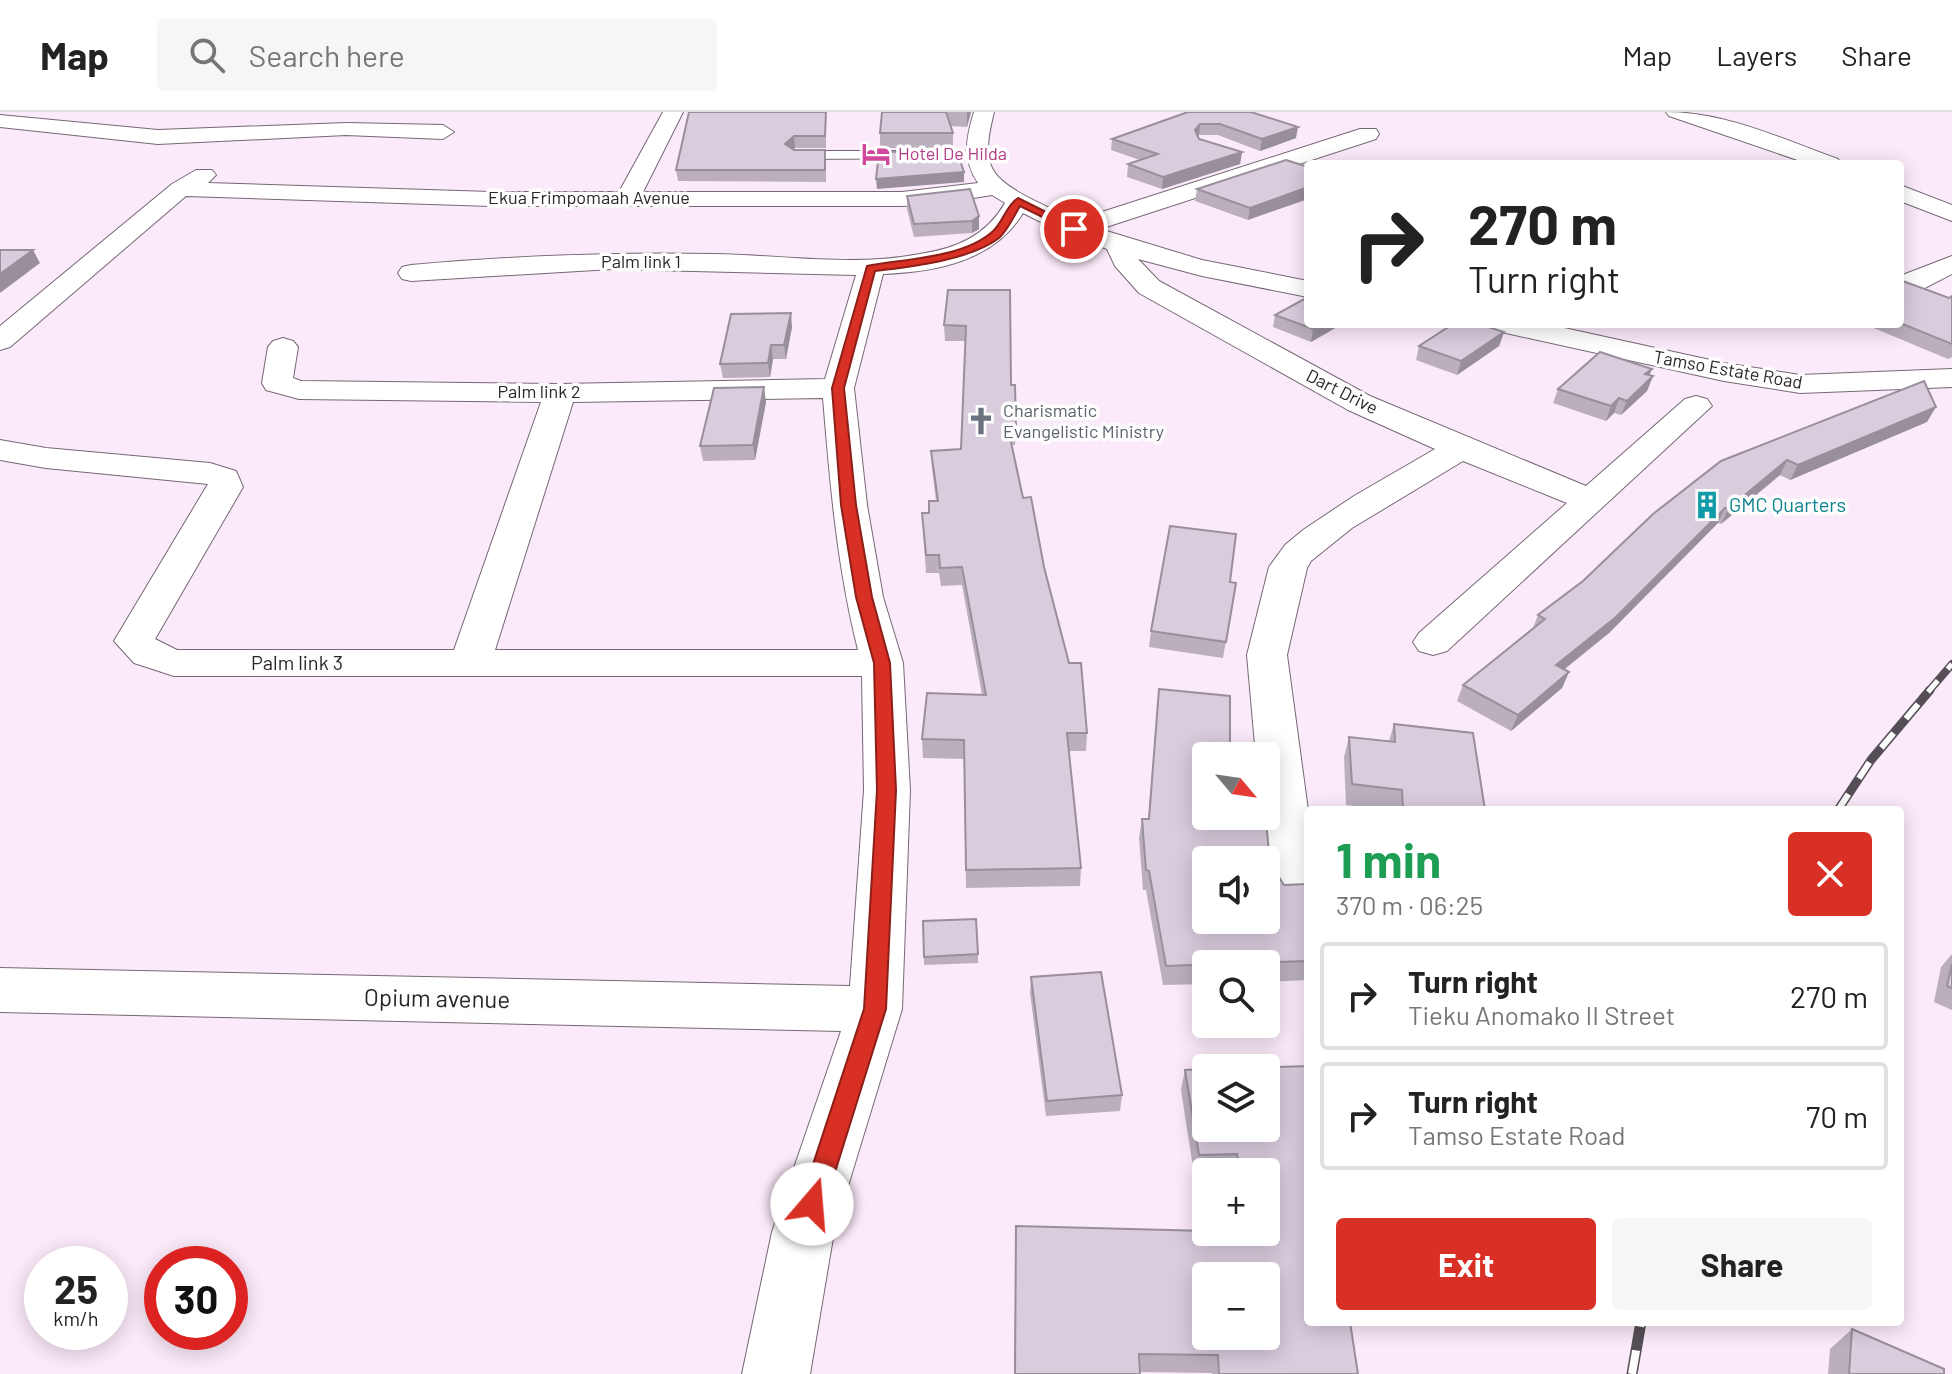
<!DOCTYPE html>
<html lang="en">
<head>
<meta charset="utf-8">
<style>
	body { margin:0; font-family:Barlow,sans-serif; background:#f6f6f6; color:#222; height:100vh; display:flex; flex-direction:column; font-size:30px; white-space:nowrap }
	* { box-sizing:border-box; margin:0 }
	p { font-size:26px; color:#767676 }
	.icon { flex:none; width:44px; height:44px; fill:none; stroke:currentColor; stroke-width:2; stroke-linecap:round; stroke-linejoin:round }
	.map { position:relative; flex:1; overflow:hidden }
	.panel { position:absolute; left:1304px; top:694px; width:600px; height:520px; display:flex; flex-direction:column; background:#fff; border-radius:8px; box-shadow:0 4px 20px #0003 }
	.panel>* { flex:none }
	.hud { position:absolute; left:1304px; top:48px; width:600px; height:168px; border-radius:8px; box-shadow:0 4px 20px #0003; background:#fff; color:#222; overflow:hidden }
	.needle { width:52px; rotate:119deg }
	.fabs { position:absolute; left:1192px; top:630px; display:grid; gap:16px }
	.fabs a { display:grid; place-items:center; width:88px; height:88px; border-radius:8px; background:#fff; box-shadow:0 4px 20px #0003; font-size:40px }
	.speed { position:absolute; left:24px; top:1134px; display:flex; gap:16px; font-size:40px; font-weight:700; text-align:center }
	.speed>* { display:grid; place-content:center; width:104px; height:104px; border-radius:50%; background:#fff; box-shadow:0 4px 20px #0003; line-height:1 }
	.speed small { font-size:20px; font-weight:400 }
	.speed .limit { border:12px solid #d22; background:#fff; color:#111 }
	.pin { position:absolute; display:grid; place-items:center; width:68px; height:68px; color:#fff; margin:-34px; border:4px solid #fff; border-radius:50%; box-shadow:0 2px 8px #0007 }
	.me { position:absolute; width:88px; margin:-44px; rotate:18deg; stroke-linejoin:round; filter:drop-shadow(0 0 6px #0008) }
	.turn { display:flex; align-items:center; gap:28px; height:168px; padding:0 32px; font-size:36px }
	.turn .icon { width:104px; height:104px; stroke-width:2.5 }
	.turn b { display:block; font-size:56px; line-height:68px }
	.round { display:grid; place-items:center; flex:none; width:84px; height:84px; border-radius:8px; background:#f6f6f6 }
	.summary { display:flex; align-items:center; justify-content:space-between; height:136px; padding:0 32px }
	h1 { font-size:48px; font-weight:700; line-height:60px; color:#1e9e55 }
	.cta { display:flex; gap:16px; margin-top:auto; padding:16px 32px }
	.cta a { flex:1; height:92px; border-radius:8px; background:#d93025; color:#fff; font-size:32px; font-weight:700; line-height:92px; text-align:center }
	.cta a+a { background:#f6f6f6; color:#222 }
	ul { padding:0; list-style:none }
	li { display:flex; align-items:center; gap:24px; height:108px; margin:0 16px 12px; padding:0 16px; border:4px solid #e0e0e0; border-radius:8px }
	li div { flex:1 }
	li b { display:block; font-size:30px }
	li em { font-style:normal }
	header { display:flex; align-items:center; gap:48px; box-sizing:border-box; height:112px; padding:0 40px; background:#fff; border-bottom:2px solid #e0e0e0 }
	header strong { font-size:38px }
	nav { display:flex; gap:44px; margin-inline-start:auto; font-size:28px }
	.search { width:560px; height:72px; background:#f6f6f6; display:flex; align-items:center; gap:20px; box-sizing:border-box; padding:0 28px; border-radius:8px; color:#767676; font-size:30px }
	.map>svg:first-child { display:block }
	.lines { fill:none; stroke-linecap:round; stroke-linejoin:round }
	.service-casing { stroke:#766875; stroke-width:2 }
	.minor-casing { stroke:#766875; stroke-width:2 }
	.service { fill:#fff; fill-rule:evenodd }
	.minor { fill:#fff; fill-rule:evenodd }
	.rail-far2-casing { stroke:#564e56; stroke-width:8 }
	.rail-far1-casing { stroke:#564e56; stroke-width:9 }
	.rail-casing { stroke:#564e56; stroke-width:11 }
	.rail-far2 { stroke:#fdfdfd; stroke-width:5; stroke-dasharray:15; stroke-linecap:butt }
	.rail-far1 { stroke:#fdfdfd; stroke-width:6; stroke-dasharray:19; stroke-linecap:butt }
	.rail { stroke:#fdfdfd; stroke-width:8; stroke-dasharray:24; stroke-linecap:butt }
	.wall { fill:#bbafbe }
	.shaded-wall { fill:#988f9b }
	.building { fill:#d9ccdd; stroke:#988f9b; stroke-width:2; fill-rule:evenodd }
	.route { fill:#d93025; stroke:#8d1f18; stroke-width:2 }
	.labels { text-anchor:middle; stroke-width:7; stroke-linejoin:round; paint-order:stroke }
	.far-hotel-label { font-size:18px; fill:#b23c85; stroke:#fdfdfd; text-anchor:start }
	.far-street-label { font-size:18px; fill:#2b252b; stroke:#fdfdfd }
	.far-worship-label { font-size:18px; fill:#5b616d; stroke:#fdfdfd; text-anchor:start }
	.culture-label { font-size:20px; fill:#0d838f; stroke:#fdfdfd; text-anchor:start }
	.street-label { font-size:20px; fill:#2b252b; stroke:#fdfdfd }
	.near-street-label { font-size:24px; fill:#2b252b; stroke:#fdfdfd }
</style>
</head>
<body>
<header>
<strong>Map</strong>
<div class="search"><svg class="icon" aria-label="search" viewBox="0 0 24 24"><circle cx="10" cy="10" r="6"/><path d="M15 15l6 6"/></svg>Search here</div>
<nav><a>Map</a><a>Layers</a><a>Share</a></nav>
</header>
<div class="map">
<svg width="1952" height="1262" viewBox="0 0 1952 1262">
	<rect width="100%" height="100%" fill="#fbeaf9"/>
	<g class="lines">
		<defs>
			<polygon id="service" points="977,39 983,43 981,46 795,47 789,43 795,39"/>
			<g id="minor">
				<path d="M663,0h20l-40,80h259l76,-9c-16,-24 -12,-45 -4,-71h20c-4,17 -10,39 -2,56 10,22 63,42 85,52l283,-91h16l3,5 -3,5 -276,90 102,31 106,21v16l-106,-21 -64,-17 21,22 211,115 216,90 99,-87 11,-3 11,3 5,7 -265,245 -14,4 -14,-4 -6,-9 6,-9 148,-130 -104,-42 -111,67 -41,33 -4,7 -20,87 21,155v86l-15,5 -17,-6 -8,-13 -6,-66h4v-60h-10l-9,-101 22,-88 16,-22 18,-15 51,-34 81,-47 -87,-39 -209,-117 -24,-27 -8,-17 -42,-15 -42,-21c-29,48 -87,59 -140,61l-29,114 13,117 16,92 20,66 7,127 -8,219 -68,223 -24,142h-68l30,-142 69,-201 -841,-19v-44l850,18 14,-196 -2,-114h-688l-40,-13 -20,-22 94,-157 -162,-16 -46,-8v-20l46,8 164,15 26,8 7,16 -88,152 22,11h277l87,-248 -242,-3 -33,-9 -4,-7 6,-36 5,-6 10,-3 10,3 5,6 -5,31 8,3 259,3 265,-5 31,-104 -244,-6 -201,12 -9,-2 -4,-6 4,-6 9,-2c101,-9 202,-13 303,-11 68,1 139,13 206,0 37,-6 66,-18 85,-51l-13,-8 -61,10 -29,1h-411l-305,-10 -176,151 -10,3v-24l172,-142 24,-14h16l4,5 -8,8 283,9h128zM823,286c7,85 14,169 35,252h-363l78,-248z"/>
				<path d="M1666,0c60,0 116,27 172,47l3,5h-32l-140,-48z"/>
				<polygon points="0,3 158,18 346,11 443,13 454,20 443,27 346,23 158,32 0,15"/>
				<polygon points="1900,73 1952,93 1952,109 1900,89"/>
				<polygon points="1952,144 1952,162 1919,179 1900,180 1900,164"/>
				<polygon points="1492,212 1546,212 1724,251 1800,263 1952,257 1952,275 1800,281 1724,269 1506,221 1496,218"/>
			</g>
		</defs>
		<!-- service casing -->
		<use href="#service" class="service-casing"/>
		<!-- minor casing -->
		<use href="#minor" class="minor-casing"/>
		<!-- service -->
		<use href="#service" class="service"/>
		<!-- minor -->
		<use href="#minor" class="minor"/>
		<defs>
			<polyline id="rail-far2" points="1928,580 1952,552"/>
			<polyline id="rail-far1" points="1838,698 1871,648 1930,578"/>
			<polyline id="rail" points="1632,1262 1641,1210"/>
		</defs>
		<!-- rail-far2 casing -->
		<use href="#rail-far2" class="rail-far2-casing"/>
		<!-- rail-far1 casing -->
		<use href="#rail-far1" class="rail-far1-casing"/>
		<!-- rail casing -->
		<use href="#rail" class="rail-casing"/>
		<!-- rail-far2 -->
		<use href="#rail-far2" class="rail-far2"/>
		<!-- rail-far1 -->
		<use href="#rail-far1" class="rail-far1"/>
		<!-- rail -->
		<use href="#rail" class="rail"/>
	</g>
	<!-- wall -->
	<g class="wall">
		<polygon points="826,0 826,36 795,36 793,38 826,50 826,70 678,69 676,58"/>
		<polygon points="882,0 971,0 967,15 951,14 953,21 953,36 880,36 880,21"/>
		<polygon points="1188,0 1296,26 1260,39 1218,23 1199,23 1198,24 1199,27 1242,40 1240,52 1162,77 1127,65 1128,52 1140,48 1111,38 1112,27"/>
		<polygon points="1286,48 1248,108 1195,89 1197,77"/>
		<polygon points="907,84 979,104 979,117 972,121 914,125 907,97"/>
		<polygon points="1900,168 1949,186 1952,184 1952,245 1948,247 1864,212 1900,212"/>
		<polygon points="948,178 1011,273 1016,316 1015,333 1011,333 1023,386 1044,455 1087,621 1086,639 1069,639 1081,756 1080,774 966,776 964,647 923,646 922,627 982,583 962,473 941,474 939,461 926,461 922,401 929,401 936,389 932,356 931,339 961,337 966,229 945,229 944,213"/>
		<polygon points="1275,203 1342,212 1311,230 1273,215"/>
		<polygon points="792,215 786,247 773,247 770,265 723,266 720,252"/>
		<polygon points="1504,220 1499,234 1457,263 1416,248 1419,234"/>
		<polygon points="1652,257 1649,263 1653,264 1647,279 1621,303 1614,301 1606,309 1553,291 1558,277"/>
		<polygon points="766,290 755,348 703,349 700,334"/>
		<polygon points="1927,310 1790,368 1780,363 1721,412 1718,411 1609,521 1564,558 1569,560 1562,576 1511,619 1457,589 1463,573 1533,516 1538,503 1583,469 1721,349"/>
		<polygon points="1236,471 1223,546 1149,535 1151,519"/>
		<polygon points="1159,577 1229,708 1270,751 1284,773 1308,775 1308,868 1266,870 1266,852 1206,852 1206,872 1163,873 1146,778 1143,778 1139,726 1142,707 1148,707"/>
		<polygon points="1394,612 1485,698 1389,698 1346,693 1344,645 1349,625 1389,629"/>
		<polygon points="923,809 978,842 978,851 924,853"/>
		<polygon points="1952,842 1952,898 1934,890 1941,855"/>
		<polygon points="1031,865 1122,983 1120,999 1046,1004 1030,881"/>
		<polygon points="1185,958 1266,1016 1358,1262 1212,1262 1212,1261 1140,1260 1140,1262 1014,1262 1016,1114 1266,1120 1266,1060 1206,1060 1206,1062 1194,1062 1181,978"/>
		<polygon points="1852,1217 1944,1262 1828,1262 1830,1237"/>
	</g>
	<!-- shaded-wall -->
	<g class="shaded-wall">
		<polygon points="967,0 971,0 967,15"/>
		<polygon points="1200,12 1199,23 1193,29 1195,18"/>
		<polygon points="1298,15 1296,26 1260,39 1262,27"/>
		<polygon points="794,24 795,36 786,44 785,32"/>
		<polygon points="1242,40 1240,52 1162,77 1163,65"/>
		<polygon points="964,60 964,70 877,77 876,67"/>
		<polygon points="1308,75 1308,87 1248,108 1250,96"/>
		<polygon points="979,104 979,117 972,121 972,109"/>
		<polygon points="33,138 40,151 0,181 0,162"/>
		<polygon points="791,201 792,215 786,247 784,233"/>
		<polygon points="1322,212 1342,212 1311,230 1313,217"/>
		<polygon points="1504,220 1499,234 1457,263 1461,249"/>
		<polygon points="771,233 773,247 770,265 768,251"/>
		<polygon points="1652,257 1646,270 1653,264 1647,279 1621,303 1627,289 1645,262"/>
		<polygon points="764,275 766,290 755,348 753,333"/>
		<polygon points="1619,286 1614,301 1606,309 1611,294"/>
		<polygon points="1936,295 1927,310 1790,368 1798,353"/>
		<polygon points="1787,348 1780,363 1721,412 1728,397"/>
		<polygon points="1725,396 1718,411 1609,521 1549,569 1556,553"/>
		<polygon points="1569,560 1562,576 1511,619 1518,603"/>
	</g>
	<!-- building -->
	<g class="building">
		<polygon points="689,0 826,0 825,24 794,24 785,32 794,38 825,38 825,58 676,58"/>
		<polygon points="882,0 946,0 953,21 880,21"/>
		<polygon points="1188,0 1251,0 1298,15 1262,27 1220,12 1200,12 1195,18 1199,27 1242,40 1163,65 1128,52 1158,42 1112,27"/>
		<polygon points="957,39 964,60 876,67 879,40"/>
		<polygon points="1286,48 1308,55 1308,75 1250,96 1197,77"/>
		<polygon points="970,77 979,104 972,109 914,112 907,84"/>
		<polygon points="0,138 33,138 0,162"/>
		<polygon points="1900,168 1949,186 1952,184 1952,232 1900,211"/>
		<polygon points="948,178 1010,178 1011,273 1015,273 1016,316 1008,316 1023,386 1031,385 1044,455 1069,551 1081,551 1087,621 1067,621 1081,756 966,758 964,628 922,627 927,581 986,583 962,455 940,456 939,443 926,443 922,401 929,401 929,389 938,389 931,339 961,337 966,214 944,213"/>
		<polygon points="1308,185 1308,212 1322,212 1313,217 1275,203"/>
		<polygon points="791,201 784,233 771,233 768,251 720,252 731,202"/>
		<polygon points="1453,212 1479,212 1504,220 1461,249 1419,234"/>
		<polygon points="1600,240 1652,257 1645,262 1653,264 1627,289 1619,286 1611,294 1558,277"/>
		<polygon points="1924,269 1936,295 1798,353 1787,348 1728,397 1725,396 1616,505 1556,553 1569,560 1518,603 1463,573 1545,507 1538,503 1583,469 1653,402 1721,349"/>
		<polygon points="764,275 753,333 700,334 714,276"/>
		<polygon points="1170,414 1236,422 1230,470 1236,471 1226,530 1151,519"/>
		<path d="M1159,577l71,7v60h-24v60h23v4l37,1 4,42 14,22 23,-1 1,77 -142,5 -17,-95 -3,-1 -4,-51h7zM1206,748h60v60h-60z"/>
		<polygon points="1394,612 1473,621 1485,698 1403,698 1402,678 1352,672 1349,625 1395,630"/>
		<polygon points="976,807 978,842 924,845 923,809"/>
		<polygon points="1952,852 1952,876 1947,874"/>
		<polygon points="1101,860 1122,983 1047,989 1031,865"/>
		<path d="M1308,954v256h42l8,52h-139l-1,-19 -79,-1 1,20h-125l1,-148 190,5v1h60v-60h-26l-3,-18 -38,1 -14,-85 21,-1v59h60v-60h-15zM1206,1164h60v60h-60z"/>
		<polygon points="1852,1217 1944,1257 1944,1262 1849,1262"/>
	</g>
	<!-- route -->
	<path class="route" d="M1018,86l62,31 -9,2 -51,-25c-6,10 -12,24 -21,32 -29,22 -88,29 -124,33l-31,117 12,117 16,92 18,66 6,127 -10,219 -61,195 -4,8 -9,3 -9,-3 -3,-8 64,-195 13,-219 -3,-127 -18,-66 -15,-92 -9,-117 35,-122c36,-7 96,-8 125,-34 11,-9 14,-27 26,-34z"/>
	<!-- icons -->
	<defs>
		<symbol id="hotel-bare" viewBox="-9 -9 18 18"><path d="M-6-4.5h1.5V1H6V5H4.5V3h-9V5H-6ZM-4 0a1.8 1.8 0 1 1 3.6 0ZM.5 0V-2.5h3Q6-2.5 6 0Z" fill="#d1479c" stroke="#fdfdfd" stroke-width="2.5" paint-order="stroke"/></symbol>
		<symbol id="church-bare" viewBox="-9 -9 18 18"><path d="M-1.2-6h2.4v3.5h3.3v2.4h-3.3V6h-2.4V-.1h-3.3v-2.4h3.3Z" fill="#6b7280" stroke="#fdfdfd" stroke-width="2.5" paint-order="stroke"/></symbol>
		<symbol id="building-bare" viewBox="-9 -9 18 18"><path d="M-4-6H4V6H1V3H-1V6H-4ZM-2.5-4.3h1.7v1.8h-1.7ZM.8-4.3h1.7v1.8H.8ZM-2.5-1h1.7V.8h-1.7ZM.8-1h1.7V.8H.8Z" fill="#0f9aa8" stroke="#fdfdfd" stroke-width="2.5" paint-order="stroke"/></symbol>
	</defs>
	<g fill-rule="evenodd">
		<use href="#hotel-bare" x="856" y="22" width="40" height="40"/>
		<use href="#church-bare" x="961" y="289" width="40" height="40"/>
		<use href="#building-bare" x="1687" y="373" width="40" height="40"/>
	</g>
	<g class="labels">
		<!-- far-hotel labels -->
		<g class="far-hotel-label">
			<text x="898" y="48">Hotel De Hilda</text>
		</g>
		<!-- far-street labels -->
		<g class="far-street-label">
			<text x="589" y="92">Ekua Frimpomaah Avenue</text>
			<text x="641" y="156">Palm link 1</text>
			<text transform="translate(1728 258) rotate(10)" y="6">Tamso Estate Road</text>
			<text x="539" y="286">Palm link 2</text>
			<text transform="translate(1342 280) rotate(27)" y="6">Dart Drive</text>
		</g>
		<!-- far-worship labels -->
		<g class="far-worship-label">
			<text x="1003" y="305">Charismatic<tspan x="1003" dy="21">Evangelistic Ministry</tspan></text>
		</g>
		<!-- culture labels -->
		<g class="culture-label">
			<text x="1729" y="400">GMC Quarters</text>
		</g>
		<!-- street labels -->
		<g class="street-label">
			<text x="297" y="558">Palm link 3</text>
		</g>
		<!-- near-street labels -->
		<g class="near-street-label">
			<text transform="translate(437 887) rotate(1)" y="8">Opium avenue</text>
		</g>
	</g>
</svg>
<div class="fabs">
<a><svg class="needle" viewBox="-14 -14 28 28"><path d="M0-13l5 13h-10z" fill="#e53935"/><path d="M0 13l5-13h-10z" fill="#767676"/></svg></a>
<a><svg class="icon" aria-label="sound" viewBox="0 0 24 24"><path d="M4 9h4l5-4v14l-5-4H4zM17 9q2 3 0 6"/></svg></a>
<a><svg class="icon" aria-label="search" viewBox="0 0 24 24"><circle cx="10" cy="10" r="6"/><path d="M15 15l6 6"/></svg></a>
<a><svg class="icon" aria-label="layers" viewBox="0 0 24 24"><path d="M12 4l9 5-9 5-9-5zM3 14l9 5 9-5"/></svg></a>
<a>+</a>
<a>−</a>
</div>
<div class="speed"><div>25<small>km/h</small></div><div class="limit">30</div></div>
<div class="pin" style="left:1074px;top:117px;background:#d93025"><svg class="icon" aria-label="arrive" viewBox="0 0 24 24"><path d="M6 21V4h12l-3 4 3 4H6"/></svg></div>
<svg class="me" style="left:812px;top:1092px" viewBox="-20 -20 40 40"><circle r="19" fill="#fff"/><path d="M0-13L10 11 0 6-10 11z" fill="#d93025"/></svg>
<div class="hud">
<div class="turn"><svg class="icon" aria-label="right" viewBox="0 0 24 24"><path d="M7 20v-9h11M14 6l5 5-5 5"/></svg><div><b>270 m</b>Turn right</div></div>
</div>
<section class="panel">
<div class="summary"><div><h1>1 min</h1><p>370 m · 06:25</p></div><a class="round" style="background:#d93025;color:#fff"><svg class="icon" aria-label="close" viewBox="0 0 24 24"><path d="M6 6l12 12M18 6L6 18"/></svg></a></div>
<ul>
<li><svg class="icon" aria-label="right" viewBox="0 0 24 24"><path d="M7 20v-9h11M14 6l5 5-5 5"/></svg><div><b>Turn right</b><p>Tieku Anomako II Street</p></div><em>270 m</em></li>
<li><svg class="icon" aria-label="right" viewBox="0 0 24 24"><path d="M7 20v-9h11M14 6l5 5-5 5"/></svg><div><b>Turn right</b><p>Tamso Estate Road</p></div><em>70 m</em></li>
</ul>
<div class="cta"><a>Exit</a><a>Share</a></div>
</section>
</div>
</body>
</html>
